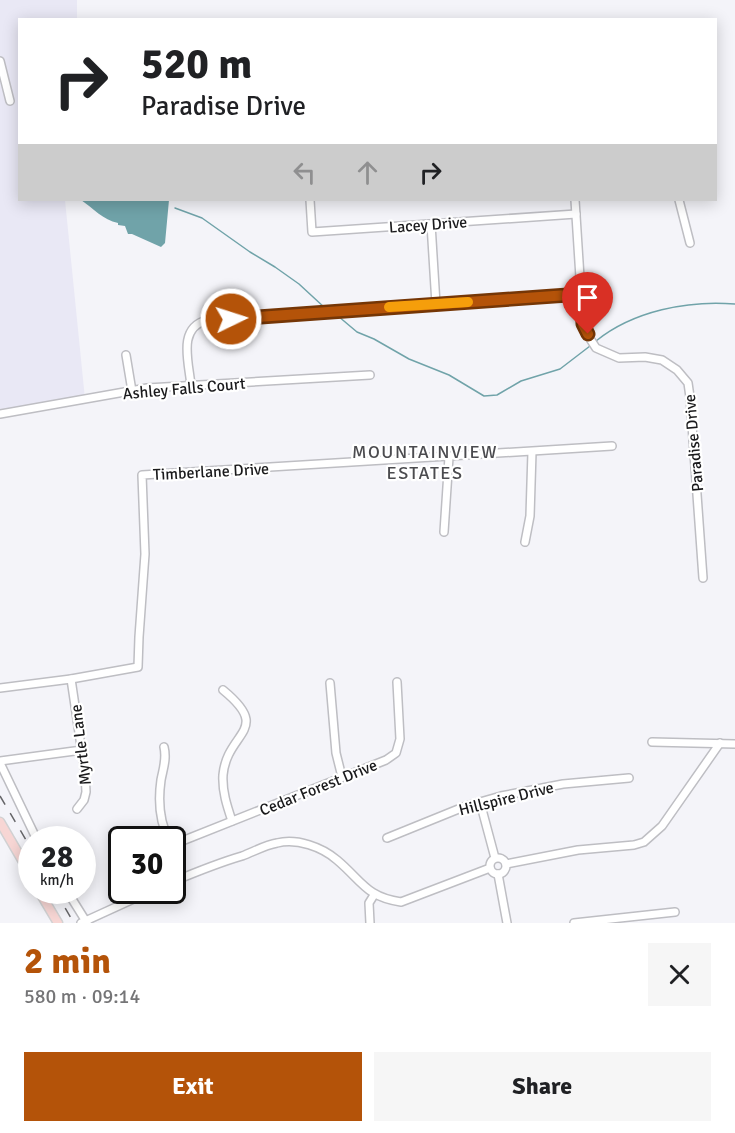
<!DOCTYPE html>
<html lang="en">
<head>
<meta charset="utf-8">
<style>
	body { margin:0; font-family:Signika,sans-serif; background:#f6f6f6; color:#202124; height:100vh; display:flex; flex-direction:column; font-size:22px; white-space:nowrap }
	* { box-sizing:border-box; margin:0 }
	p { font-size:20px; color:#757577 }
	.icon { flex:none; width:33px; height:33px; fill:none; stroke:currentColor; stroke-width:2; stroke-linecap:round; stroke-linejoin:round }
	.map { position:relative; height:923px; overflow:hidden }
	.details { display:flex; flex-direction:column; background:#fff; flex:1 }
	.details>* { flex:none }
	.banner { position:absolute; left:18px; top:18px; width:699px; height:183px; border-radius:0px; box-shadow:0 3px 15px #0003; background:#fff; color:#202124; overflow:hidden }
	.speed { position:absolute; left:18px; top:826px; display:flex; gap:12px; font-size:30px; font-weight:700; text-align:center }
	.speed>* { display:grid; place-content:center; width:78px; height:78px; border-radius:50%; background:#fff; box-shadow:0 3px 15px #0003; line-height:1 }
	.speed small { font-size:15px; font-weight:400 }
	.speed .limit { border:3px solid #111; border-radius:9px; background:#fff; color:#111 }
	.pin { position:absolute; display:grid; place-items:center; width:51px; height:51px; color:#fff; margin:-62px -26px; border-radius:50% 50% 50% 0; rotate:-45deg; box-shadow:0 0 6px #0007 }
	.pin .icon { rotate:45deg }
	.me { position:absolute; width:66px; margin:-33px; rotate:86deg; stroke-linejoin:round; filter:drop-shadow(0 0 4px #0008) }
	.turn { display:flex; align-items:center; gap:21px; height:126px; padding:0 24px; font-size:27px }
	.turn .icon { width:78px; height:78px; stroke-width:2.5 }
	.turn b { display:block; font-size:42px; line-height:51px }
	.lanes { display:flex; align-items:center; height:57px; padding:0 24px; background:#0003; justify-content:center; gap:30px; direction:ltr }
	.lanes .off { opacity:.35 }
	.round { display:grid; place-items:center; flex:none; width:63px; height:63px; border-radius:0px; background:#f6f6f6 }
	.summary { display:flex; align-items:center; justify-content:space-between; height:102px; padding:0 24px }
	h1 { font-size:36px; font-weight:800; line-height:45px; color:#b45309 }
	.cta { display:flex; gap:12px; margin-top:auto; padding:12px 24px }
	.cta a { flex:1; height:69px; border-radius:0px; background:#b45309; color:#fff; font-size:24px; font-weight:800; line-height:69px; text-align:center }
	.cta a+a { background:#f6f6f6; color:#202124 }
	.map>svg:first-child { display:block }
	.built { fill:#e9e8f5 }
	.water { fill:#70a3a9 }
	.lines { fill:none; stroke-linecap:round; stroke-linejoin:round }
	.stream { stroke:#70a3a9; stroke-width:1.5 }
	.minor-casing { stroke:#bebec3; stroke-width:10 }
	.major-casing { stroke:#d1d1d2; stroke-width:11 }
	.minor { stroke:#fff; stroke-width:7 }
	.major { stroke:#f7d6d4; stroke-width:8 }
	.rail { stroke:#656568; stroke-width:1.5; stroke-dasharray:10 10; stroke-linecap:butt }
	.route-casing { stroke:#753606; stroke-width:15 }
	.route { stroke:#b45309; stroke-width:10 }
	.slow { stroke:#f59e0b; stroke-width:10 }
	.labels { text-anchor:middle; stroke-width:4.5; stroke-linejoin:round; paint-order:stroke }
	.street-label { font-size:16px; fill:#1a1a1c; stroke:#fff }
	.neighbourhood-label { font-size:18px; letter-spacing:1.5px; fill:#4b4b4f; stroke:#fff }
</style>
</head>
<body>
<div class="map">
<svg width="735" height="923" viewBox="0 0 735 923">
	<rect width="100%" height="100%" fill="#f4f4f9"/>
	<!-- built -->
	<polygon class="built" points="0,0 77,0 77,19 20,20 20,200 65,200 85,399 0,414"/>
	<!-- water -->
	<path class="water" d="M81,200h88l-4,43 -4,4 -29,-13h-4l-3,-8 -7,-1v-2c-15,-3 -25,-15 -37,-23z"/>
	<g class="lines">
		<!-- stream -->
		<g class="stream">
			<polyline points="175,208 202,218 250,252 275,267 299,284 325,308"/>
			<polyline points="338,316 357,332 374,339 409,359 449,375 484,396 497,395 521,381 560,369 590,346"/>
			<path d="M596,341c37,-30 92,-41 139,-37"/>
		</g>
		<defs>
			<g id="minor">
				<polyline points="0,61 10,101"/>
				<polyline points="310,200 312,232 576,214"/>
				<polyline points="575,200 583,324 587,334 596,348 619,358 645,357 662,360 677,370 688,383 690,397 703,578"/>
				<polyline points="679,200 690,243"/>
				<polyline points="431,224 436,304"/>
				<polyline points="126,355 132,391"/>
				<path d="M191,386c-2,-24 -14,-58 16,-66l375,-26"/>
				<polyline points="0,414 147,388 370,375"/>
				<polyline points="444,532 449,457"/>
				<polyline points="525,542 530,516 532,452"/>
				<polyline points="71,679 85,773 86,792 84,800 77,809"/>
				<polyline points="330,683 336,753 342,777"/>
				<polyline points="0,688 71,679 138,667 139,637 145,554 142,475 612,446"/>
				<path d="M223,690c50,41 4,41 0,85 -1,16 4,31 9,46"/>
				<polyline points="652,742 735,744"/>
				<path d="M164,747c3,12 -1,22 -3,33 -3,21 -2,41 8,60"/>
				<polyline points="0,761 82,750"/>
				<polyline points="0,763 37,840"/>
				<polyline points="480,802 495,858"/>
				<polyline points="387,838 466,806 501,796 563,784 629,778"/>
				<polyline points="172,845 386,760 396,753 400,739 397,682"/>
				<circle cx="498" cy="866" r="8"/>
				<polyline points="506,864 578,850 634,845 644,842 662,826 720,743"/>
				<polyline points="498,874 507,923"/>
				<path d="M172,882c24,-10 46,-19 70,-26 11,-4 23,-11 35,-13 20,-5 45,4 60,17 25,21 29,37 64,42l89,-34"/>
				<polyline points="67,891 87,923"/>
				<polyline points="81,923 151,891"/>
				<polyline points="370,923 369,903 374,895"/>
				<polyline points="574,923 675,912"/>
			</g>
			<g id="major">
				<polyline points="0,822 32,877"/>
				<polyline points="39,891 58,923"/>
			</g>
		</defs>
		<!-- minor casing -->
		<use href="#minor" class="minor-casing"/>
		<!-- major casing -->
		<use href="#major" class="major-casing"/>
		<!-- minor -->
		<use href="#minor" class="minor"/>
		<!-- major -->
		<use href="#major" class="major"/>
		<!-- rail -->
		<g class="rail">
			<polyline points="0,796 32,850"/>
			<polyline points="55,891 74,923"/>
		</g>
	</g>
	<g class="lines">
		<defs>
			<polyline id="route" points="231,319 582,294 583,324 588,334"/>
		</defs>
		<!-- route casing -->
		<use href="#route" class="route-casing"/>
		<!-- route -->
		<use href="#route" class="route"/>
		<!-- slow -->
		<polyline class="slow" points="389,307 468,302"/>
	</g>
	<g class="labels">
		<!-- street labels -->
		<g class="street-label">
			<text transform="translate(428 224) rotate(-4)" y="6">Lacey Drive</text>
			<text transform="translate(184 388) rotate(-5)" y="6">Ashley Falls Court</text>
			<text transform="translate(693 443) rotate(-95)" y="6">Paradise Drive</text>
			<text transform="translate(211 471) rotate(-3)" y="6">Timberlane Drive</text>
			<text transform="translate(80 745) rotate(-97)" y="6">Myrtle Lane</text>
			<text transform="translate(318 787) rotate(-22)" y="6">Cedar Forest Drive</text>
			<text transform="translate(506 798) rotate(-14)" y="6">Hillspire Drive</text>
		</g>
		<!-- neighbourhood labels -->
		<g class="neighbourhood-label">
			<text x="425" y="458">MOUNTAINVIEW<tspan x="425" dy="21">ESTATES</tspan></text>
		</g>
	</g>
</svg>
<div class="speed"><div>28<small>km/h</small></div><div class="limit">30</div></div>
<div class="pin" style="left:588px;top:334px;background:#d93025"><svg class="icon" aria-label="arrive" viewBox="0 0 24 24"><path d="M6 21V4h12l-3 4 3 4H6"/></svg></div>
<svg class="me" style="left:231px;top:319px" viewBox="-20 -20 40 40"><circle r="17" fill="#b45309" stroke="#fff" stroke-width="3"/><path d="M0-11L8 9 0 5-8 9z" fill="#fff"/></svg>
<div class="banner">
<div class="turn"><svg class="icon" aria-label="right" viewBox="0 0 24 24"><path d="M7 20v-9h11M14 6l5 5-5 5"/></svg><div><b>520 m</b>Paradise Drive</div></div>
<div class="lanes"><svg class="icon off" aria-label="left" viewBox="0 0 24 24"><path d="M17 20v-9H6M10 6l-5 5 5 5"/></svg><svg class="icon off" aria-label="ahead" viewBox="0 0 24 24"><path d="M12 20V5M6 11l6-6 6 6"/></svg><svg class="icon" aria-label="right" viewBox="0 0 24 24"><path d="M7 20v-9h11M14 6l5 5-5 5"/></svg></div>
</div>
</div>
<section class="details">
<div class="summary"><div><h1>2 min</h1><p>580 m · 09:14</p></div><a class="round"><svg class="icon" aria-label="close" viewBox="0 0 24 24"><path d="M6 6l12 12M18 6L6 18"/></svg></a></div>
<div class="cta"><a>Exit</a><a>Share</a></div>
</section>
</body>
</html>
